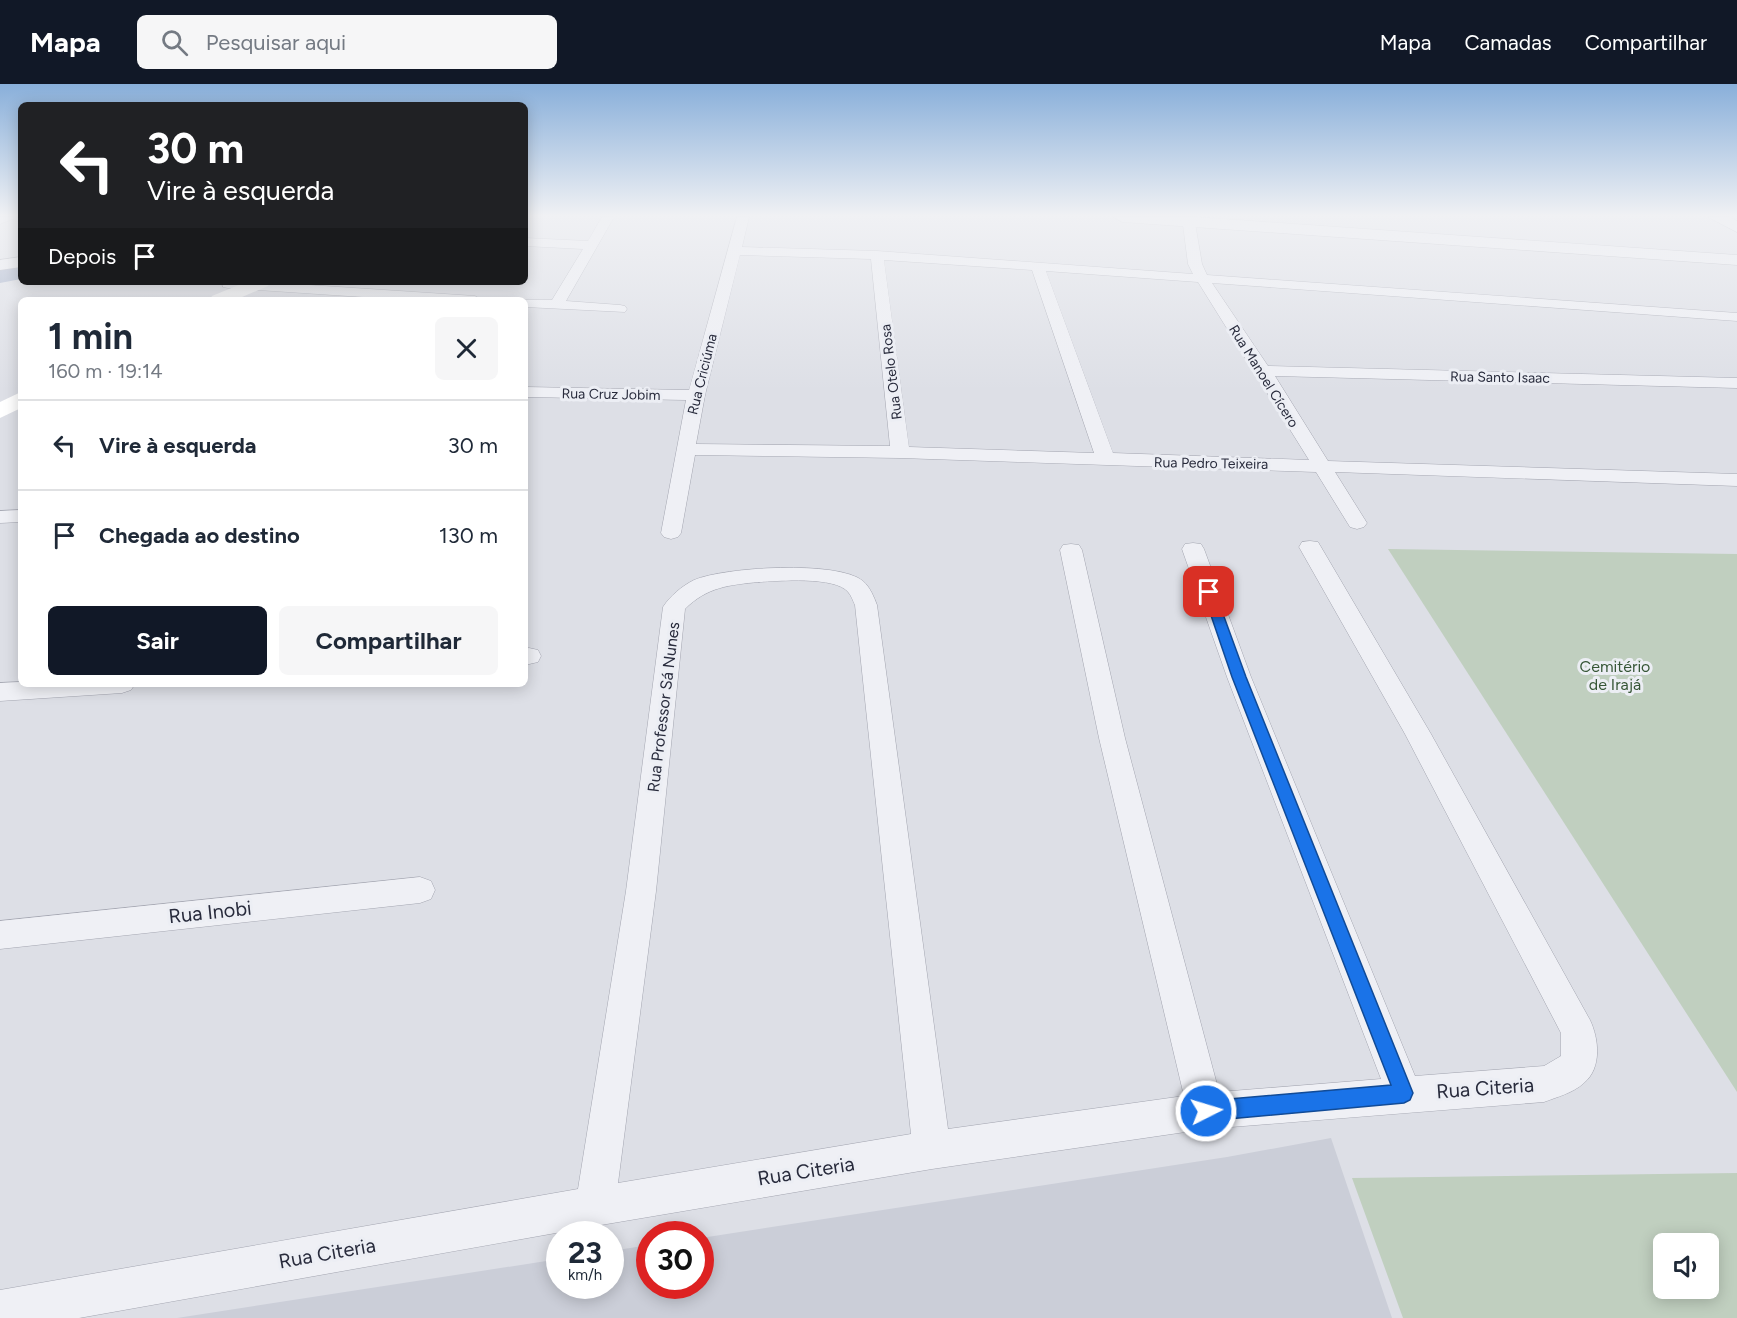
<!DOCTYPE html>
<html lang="pt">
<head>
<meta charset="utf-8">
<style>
	body { margin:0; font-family:Figtree,sans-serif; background:#f6f6f7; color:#1f2937; height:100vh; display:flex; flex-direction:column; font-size:22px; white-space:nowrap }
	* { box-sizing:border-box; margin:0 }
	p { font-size:20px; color:#747a83 }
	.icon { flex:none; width:33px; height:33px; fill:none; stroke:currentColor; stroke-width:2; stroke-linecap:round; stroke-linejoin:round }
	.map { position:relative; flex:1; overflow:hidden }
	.sheet { position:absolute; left:18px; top:213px; width:510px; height:390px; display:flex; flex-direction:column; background:#fff; border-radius:9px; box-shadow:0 3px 15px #0003 }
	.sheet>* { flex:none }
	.banner { position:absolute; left:18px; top:18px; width:510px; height:183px; border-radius:9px; box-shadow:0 3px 15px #0003; background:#202124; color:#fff; overflow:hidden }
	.fabs { position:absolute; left:1653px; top:1149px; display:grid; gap:12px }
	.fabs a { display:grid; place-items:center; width:66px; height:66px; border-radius:9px; background:#fff; box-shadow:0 3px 15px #0003; font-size:30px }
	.speed { position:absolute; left:546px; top:1137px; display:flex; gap:12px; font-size:30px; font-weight:700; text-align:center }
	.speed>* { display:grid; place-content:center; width:78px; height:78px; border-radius:50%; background:#fff; box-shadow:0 3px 15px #0003; line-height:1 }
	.speed small { font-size:15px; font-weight:400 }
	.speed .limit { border:9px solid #d22; background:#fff; color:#111 }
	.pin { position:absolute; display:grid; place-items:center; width:51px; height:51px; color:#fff; margin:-26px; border-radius:12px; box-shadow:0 3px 9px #0006 }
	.me { position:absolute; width:66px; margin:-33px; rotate:85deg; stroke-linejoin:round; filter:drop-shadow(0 0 4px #0008) }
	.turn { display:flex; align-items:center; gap:21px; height:126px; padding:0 30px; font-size:27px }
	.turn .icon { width:78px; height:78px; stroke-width:2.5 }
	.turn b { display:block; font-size:42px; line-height:51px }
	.then { display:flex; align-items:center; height:57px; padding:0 30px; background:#0003; gap:12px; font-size:22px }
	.round { display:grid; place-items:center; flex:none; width:63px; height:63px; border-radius:9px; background:#f6f6f7 }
	.overview { display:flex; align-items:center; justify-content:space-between; height:102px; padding:0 30px }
	h1 { font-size:36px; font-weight:700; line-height:45px }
	.primary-button { display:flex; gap:12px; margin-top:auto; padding:12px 30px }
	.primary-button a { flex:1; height:69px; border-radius:9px; background:#111827; color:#fff; font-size:24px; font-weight:700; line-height:69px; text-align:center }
	.primary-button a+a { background:#f6f6f7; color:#1f2937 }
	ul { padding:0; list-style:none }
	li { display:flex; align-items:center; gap:18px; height:90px; padding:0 30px; border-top:2px solid #e0e1e3 }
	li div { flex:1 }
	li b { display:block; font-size:22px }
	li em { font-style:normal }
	header { display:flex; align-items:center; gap:36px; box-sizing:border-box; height:84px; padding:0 30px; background:#111827; color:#fff }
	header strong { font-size:28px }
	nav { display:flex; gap:33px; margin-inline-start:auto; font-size:21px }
	.search { width:420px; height:54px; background:#f6f6f7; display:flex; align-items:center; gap:15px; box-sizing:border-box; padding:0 21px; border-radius:9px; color:#747a83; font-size:22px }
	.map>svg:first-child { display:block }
	.built { fill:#cbced8 }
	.green { fill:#c0cfbf; fill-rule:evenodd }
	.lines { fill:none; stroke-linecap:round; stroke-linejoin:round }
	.river { fill:#9aa7c4; fill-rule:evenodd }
	.minor-casing { stroke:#a3a5b0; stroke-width:1 }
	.tertiary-casing { stroke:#a3a5b0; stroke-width:1 }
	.minor { fill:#eff0f5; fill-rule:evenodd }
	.tertiary { fill:#eff0f5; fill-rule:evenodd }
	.secondary { fill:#fff; fill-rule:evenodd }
	.route { fill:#1a73e8; stroke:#114b97; stroke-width:1.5 }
	.labels { text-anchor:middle; stroke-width:6; stroke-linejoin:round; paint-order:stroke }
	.far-street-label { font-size:14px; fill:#282b3c; stroke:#eceef4 }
	.park-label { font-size:16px; fill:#365636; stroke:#eceef4 }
	.street-label { font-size:16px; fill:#282b3c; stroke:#eceef4 }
	.near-street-label { font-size:20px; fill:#282b3c; stroke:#eceef4 }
</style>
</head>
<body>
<header>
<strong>Mapa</strong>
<div class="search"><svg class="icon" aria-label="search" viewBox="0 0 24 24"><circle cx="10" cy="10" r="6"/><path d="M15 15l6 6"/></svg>Pesquisar aqui</div>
<nav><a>Mapa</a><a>Camadas</a><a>Compartilhar</a></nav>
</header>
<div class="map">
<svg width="1737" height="1234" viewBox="0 0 1737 1234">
	<rect width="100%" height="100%" fill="#dddfe6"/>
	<!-- built -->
	<polygon class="built" points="1331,1054 1392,1234 177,1234 559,1175 560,1202 610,1202 611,1167 649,1161 650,1202 700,1202 701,1154 1227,1073"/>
	<!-- green -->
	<g class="green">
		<polygon points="1388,465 1737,470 1737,1008"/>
		<path d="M1737,1089v145h-334l-51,-140zM1664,1160h44v44h-44z"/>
	</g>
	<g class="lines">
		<!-- river -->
		<polygon class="river" points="21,177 21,195 0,199 0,181"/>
		<defs>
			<g id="minor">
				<polygon points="0,133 18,133 0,140"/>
				<polygon points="602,133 614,133 566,217 620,221 625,222 627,225 625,228 525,223 525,216 520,216 552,216 583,165 525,162 525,154 588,157"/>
				<path d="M737,133h12l-7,30 135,4 316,23 -5,-10 -6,-47h12l8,47 5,11 530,38v8l-525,-38 56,83 469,12v10l-462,-12 53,85 409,13v12l-402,-14 32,51 -3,4 -7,2 -7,-2 -34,-55 -416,-14 -205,-3 -14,78 -3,4 -7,2 -7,-2 -3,-4 25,-133 -161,-3v-10l164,3zM740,171l131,4 19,187 -194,-2 9,-49zM884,176l148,10 62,183 -185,-6zM1046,187l152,11 111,178 -196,-7z"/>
				<polygon points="222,198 263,198 475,212 482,216 408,216 228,204 223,203"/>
				<polygon points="21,426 21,438 0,439 0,427"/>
				<path d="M1310,457l8,1 3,5 110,187 159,286c9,19 12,48 -6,63 -11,10 -27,14 -40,19l-338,27 -274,40 -337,57 -516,92h-79v-28l578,-101 48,-298 37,-284c7,-11 19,-21 31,-27 30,-13 144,-20 169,1 7,6 11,16 14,24l71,524 236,-33 -85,-358 -39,-188 3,-5 8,-1 8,1 3,5 43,188 94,354 162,-13 -154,-402 -45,-128 3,-5 8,-1 8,1 3,5 47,128 164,399 129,-10 17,-10v-23l-156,-299 -106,-187 3,-5zM759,498c19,-1 76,-6 89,10 3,3 5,9 7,13l56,529 -293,49 38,-292 29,-282c22,-22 44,-24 74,-27z"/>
				<polygon points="529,564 538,566 541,572 538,578 525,581 525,565"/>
				<polygon points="21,598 21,600 135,600 131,606 122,609 0,617 0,599"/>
				<polygon points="420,793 431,797 435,806 431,815 420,819 0,865 0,837"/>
			</g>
			<g id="tertiary">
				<polygon points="1114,133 1195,133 1737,171 1737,181 1122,138"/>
				<polygon points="1708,133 1729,133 1737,137 1737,148"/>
				<polygon points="21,173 21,183 0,186 0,176"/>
			</g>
		</defs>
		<!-- minor casing -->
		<use href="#minor" class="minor-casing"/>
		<!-- tertiary casing -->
		<use href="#tertiary" class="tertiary-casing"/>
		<!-- minor -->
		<use href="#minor" class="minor"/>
		<!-- tertiary -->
		<use href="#tertiary" class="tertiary"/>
		<!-- secondary -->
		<g class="secondary">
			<polygon points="246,198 271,198 268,202 235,216 210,216 212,212"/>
			<polygon points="21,308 21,324 0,334 0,318"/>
		</g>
	</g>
	<!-- sky -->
	<linearGradient id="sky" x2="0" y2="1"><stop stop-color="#89afda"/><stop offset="0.43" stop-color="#f0f1f4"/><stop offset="1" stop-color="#f0f1f4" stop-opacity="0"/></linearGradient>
	<rect width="1737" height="306" fill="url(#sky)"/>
	<!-- route -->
	<polygon class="route" points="1209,504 1215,508 1246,593 1413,1009 1410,1016 1404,1019 1206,1037 1199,1034 1197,1027 1199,1020 1206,1017 1391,1001 1232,593 1203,508"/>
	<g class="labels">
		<!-- far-street labels -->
		<g class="far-street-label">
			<text transform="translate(891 288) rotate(-97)" y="5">Rua Otelo Rosa</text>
			<text transform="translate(702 290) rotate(-76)" y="5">Rua Criciúma</text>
			<text transform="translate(1264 292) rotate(58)" y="5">Rua Manoel Cícero</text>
			<text transform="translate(1500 293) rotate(1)" y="5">Rua Santo Isaac</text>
			<text transform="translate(611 310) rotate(1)" y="5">Rua Cruz Jobim</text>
			<text transform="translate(1211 379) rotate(1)" y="5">Rua Pedro Teixeira</text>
		</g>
		<!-- park labels -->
		<g class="park-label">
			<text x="1615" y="588">Cemitério<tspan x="1615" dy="18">de Irajá</tspan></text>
		</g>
		<!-- street labels -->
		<g class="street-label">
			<text transform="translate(663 623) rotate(-83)" y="6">Rua Professor Sá Nunes</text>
		</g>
		<!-- near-street labels -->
		<g class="near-street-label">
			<text transform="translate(210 828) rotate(-6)" y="7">Rua Inobi</text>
			<text transform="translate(1485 1004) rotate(-4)" y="7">Rua Citeria</text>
			<text transform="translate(806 1087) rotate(-9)" y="7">Rua Citeria</text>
			<text transform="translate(327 1169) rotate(-10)" y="7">Rua Citeria</text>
		</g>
	</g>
</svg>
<div class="fabs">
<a><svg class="icon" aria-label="sound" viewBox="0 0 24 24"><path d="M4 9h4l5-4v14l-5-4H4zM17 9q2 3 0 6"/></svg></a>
</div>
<div class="speed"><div>23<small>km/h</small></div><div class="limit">30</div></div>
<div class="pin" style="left:1209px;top:508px;background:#d93025"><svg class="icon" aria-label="arrive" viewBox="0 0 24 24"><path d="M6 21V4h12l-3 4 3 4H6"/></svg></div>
<svg class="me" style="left:1206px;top:1027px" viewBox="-20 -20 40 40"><circle r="17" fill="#1a73e8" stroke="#fff" stroke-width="3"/><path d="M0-11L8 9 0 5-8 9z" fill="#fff"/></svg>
<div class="banner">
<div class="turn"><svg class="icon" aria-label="left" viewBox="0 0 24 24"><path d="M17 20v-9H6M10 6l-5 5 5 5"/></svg><div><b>30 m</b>Vire à esquerda</div></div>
<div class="then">Depois<svg class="icon" aria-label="arrive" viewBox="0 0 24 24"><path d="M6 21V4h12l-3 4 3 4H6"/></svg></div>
</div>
<section class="sheet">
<div class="overview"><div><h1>1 min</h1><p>160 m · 19:14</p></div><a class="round"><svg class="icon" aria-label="close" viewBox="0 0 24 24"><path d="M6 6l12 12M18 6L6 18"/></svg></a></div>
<ul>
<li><svg class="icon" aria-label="left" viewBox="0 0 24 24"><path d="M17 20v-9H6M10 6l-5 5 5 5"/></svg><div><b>Vire à esquerda</b></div><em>30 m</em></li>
<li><svg class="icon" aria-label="arrive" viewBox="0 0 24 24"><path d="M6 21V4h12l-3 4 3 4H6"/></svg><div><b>Chegada ao destino</b></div><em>130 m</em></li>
</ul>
<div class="primary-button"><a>Sair</a><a>Compartilhar</a></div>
</section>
</div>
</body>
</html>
